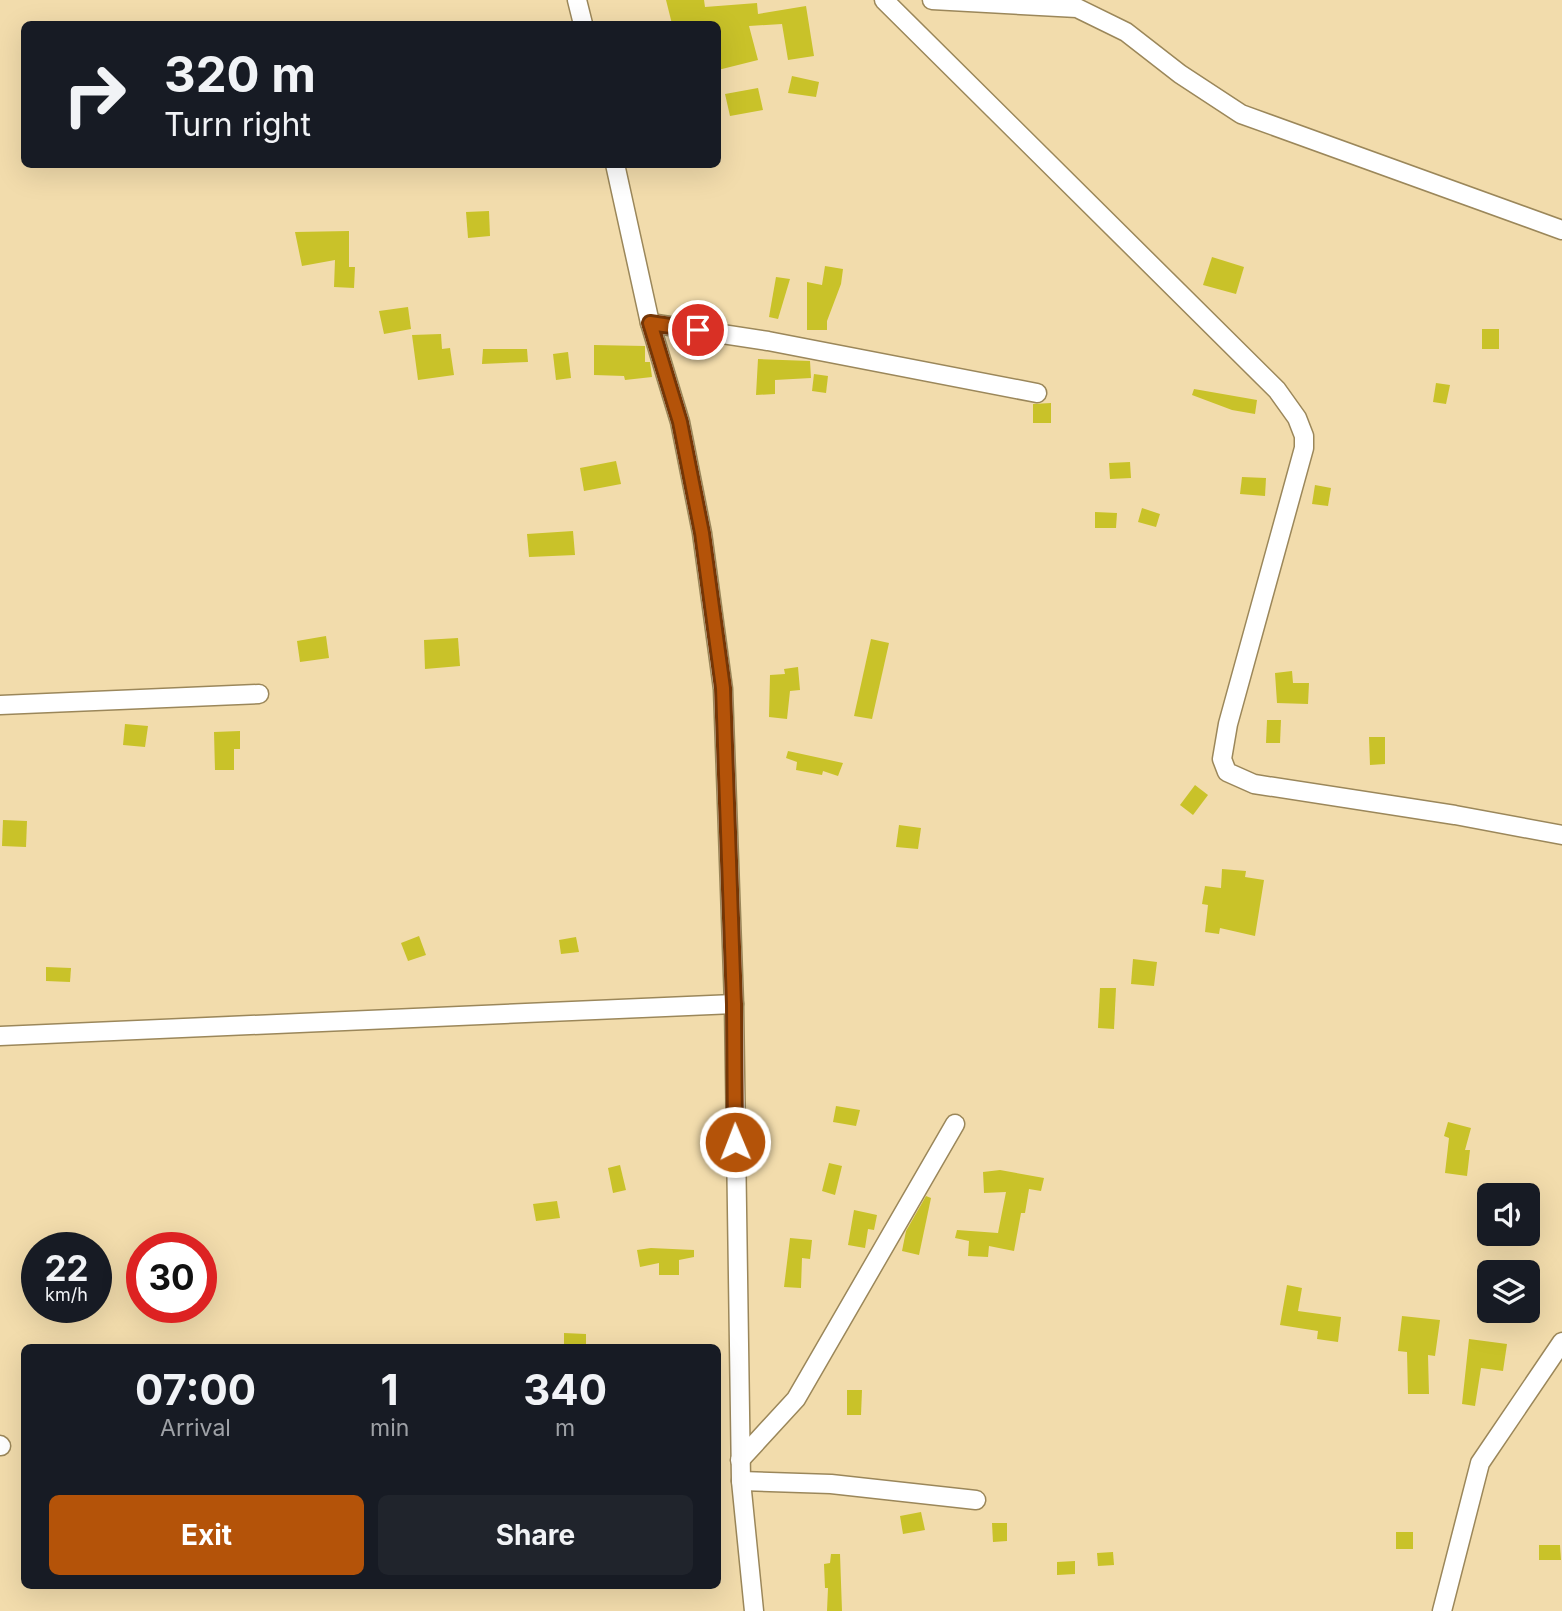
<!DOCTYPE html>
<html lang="en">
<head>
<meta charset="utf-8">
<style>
	body { margin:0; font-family:Inter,sans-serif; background:#20242c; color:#f1f3f6; height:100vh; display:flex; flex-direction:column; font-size:26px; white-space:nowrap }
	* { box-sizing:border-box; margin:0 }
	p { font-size:23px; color:#9ea1a6 }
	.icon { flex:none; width:38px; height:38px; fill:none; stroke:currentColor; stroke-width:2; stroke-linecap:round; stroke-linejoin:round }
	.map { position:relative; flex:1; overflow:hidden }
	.side { position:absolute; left:21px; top:1344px; width:700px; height:245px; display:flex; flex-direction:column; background:#171b24; border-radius:10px; box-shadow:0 7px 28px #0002 }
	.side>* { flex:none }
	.banner { position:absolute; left:21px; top:21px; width:700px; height:147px; border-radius:10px; box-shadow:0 7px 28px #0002; background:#171b24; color:#f1f3f6; overflow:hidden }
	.tools { position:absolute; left:1477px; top:1183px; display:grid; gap:14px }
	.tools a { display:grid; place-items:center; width:63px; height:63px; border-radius:10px; background:#171b24; box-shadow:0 7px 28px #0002; font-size:35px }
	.speed { position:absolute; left:21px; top:1232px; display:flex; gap:14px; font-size:35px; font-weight:700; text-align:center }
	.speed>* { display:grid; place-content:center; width:91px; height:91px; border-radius:50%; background:#171b24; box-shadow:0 7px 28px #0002; line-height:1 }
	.speed small { font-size:18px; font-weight:400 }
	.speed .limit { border:10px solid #d22; background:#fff; color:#111 }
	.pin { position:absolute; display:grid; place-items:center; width:60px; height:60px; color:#fff; margin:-30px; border:4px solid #fff; border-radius:50%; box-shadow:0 2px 7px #0007 }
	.me { position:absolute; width:77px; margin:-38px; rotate:359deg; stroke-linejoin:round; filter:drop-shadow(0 0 5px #0008) }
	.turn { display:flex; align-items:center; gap:24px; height:147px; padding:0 28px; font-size:32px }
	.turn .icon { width:91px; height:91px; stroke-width:2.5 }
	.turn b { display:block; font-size:49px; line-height:60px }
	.eta { display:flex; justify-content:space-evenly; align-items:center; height:119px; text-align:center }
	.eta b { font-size:42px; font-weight:700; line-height:49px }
	.action { display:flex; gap:14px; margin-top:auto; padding:14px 28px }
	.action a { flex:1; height:80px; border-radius:10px; background:#b45309; color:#fff; font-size:28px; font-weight:700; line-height:80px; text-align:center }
	.action a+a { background:#20242c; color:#f1f3f6 }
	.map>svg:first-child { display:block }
	.building { fill:#c9c229 }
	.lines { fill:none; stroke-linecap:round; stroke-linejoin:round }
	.minor-casing { stroke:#9b875a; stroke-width:21 }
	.minor { stroke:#fff; stroke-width:18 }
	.route-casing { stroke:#753606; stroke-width:18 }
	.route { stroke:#b45309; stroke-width:12 }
</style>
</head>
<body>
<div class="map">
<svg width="1562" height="1611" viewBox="0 0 1562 1611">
	<rect width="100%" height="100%" fill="#f2dcac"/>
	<!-- building -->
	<g class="building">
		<polygon points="666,0 704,0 705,7 757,3 758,14 806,6 814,56 788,60 782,24 749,26 758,60 718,70 718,24 672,24"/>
		<polygon points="792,76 819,82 816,97 788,93"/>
		<polygon points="758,88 763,110 730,116 725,94"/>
		<polygon points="489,211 490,236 468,238 466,212"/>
		<polygon points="349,231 349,267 355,267 354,288 334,287 335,260 302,266 295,232"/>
		<polygon points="1212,257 1244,267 1236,294 1203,285"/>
		<polygon points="825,266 843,269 841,284 827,321 827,330 807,330 807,282 822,285"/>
		<polygon points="776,277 790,279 778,319 769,317"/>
		<polygon points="408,307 411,329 384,334 379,311"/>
		<rect x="1482" y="329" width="17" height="20"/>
		<polygon points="441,334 442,349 450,348 454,375 418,380 412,335"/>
		<polygon points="594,345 645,346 645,362 650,362 652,377 625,380 624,376 594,375"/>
		<polygon points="483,349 527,349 528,362 482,364"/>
		<polygon points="568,352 571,378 556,380 553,354"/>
		<polygon points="758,359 810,361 811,378 775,380 775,394 756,395"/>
		<polygon points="814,374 828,376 826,393 812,391"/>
		<polygon points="1436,383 1450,385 1446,404 1433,402"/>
		<polygon points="1194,389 1257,400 1255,414 1232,410 1192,395"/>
		<polygon points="1051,403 1051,423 1033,423 1033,404"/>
		<polygon points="616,461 621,484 584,491 580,468"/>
		<polygon points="1130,462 1131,478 1110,479 1109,463"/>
		<polygon points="1242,477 1266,478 1265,496 1240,494"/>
		<polygon points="1315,485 1331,488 1328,506 1312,504"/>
		<polygon points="1142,508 1160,514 1156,527 1138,522"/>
		<polygon points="1095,512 1117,513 1116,528 1095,528"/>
		<polygon points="573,531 575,555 529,557 527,534"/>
		<polygon points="326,636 329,658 300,662 297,641"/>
		<polygon points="458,638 460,666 425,669 424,640"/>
		<polygon points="871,639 889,643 872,719 854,716"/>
		<polygon points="798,667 800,690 790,691 787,719 769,717 770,675 785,674 784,669"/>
		<polygon points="1292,671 1293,683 1309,683 1308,704 1277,703 1275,673"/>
		<polygon points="1267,720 1281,720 1280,743 1266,743"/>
		<polygon points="125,724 148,726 145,747 123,745"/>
		<polygon points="240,731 240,749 234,749 234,770 215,770 214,732"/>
		<polygon points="1369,737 1385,737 1385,764 1370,765"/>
		<polygon points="788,751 843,763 838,776 823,771 822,775 796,770 797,762 786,758"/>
		<polygon points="1195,785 1208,795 1193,815 1180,805"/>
		<polygon points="3,820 27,821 26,847 2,846"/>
		<polygon points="899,825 921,828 918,849 896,847"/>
		<polygon points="1222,869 1246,871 1245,877 1264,880 1255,936 1220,928 1219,934 1205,932 1208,905 1202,904 1205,886 1221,888"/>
		<polygon points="419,936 426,955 408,961 401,943"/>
		<polygon points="576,937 579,952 561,954 559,940"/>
		<polygon points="1133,959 1157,962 1154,986 1131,984"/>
		<polygon points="46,967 71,968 70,982 46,981"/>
		<polygon points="1100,988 1116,988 1114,1029 1098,1028"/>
		<polygon points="836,1106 860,1110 856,1126 833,1122"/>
		<polygon points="1448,1122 1471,1128 1465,1150 1470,1150 1467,1176 1445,1173 1449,1138 1444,1136"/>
		<polygon points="829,1163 842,1166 835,1195 822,1191"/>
		<polygon points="620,1165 626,1190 613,1193 608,1168"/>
		<polygon points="1000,1170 1044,1178 1041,1191 1029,1189 1025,1213 1021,1213 1014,1251 989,1246 988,1257 968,1256 969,1241 955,1238 957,1230 998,1233 1006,1192 984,1193 983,1172"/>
		<polygon points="926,1196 931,1198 919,1255 902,1251 906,1231"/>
		<polygon points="557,1201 560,1218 536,1221 533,1204"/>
		<polygon points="854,1210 877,1215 874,1230 868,1229 865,1248 848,1245"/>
		<polygon points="790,1238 812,1240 810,1259 802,1258 801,1288 784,1287"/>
		<polygon points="651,1248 694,1250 694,1257 679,1260 679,1275 659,1275 659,1263 640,1267 637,1250"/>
		<polygon points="1287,1285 1302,1288 1298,1311 1341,1317 1338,1342 1317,1339 1318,1331 1280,1325"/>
		<polygon points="1402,1316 1440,1320 1435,1356 1428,1355 1429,1394 1408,1394 1407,1352 1398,1351"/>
		<polygon points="564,1333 586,1334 586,1348 564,1348"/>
		<polygon points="1469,1339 1507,1344 1503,1371 1481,1368 1475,1406 1462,1404"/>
		<polygon points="847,1390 862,1390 861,1415 847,1415"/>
		<polygon points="921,1512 925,1530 903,1534 900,1516"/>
		<polygon points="992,1523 1007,1523 1007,1541 993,1542"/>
		<rect x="1396" y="1532" width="17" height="17"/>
		<polygon points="1539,1545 1560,1545 1561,1560 1539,1560"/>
		<polygon points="1113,1552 1114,1565 1098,1566 1097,1553"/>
		<polygon points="831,1554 840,1554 842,1611 827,1611 828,1588 825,1588 824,1564 830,1563"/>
		<polygon points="1075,1561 1075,1574 1057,1575 1057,1562"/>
	</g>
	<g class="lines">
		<defs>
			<g id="minor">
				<polyline points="577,0 583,24"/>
				<polyline points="884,0 1277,390 1297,418 1304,436 1304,448 1228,724 1222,759 1227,772 1254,784 1455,815 1562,835"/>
				<polyline points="932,0 1077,8 1126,32 1180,74 1241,114 1562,230"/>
				<polyline points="615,164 650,323 680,422 702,533 723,689 734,1004 741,1481 754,1611"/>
				<polyline points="650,323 768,341 1037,393"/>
				<polyline points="0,705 259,694"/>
				<polyline points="0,1036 734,1004"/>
				<polyline points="0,1445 1,1446"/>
				<polyline points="740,1460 796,1399 955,1124"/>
				<polyline points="741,1481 831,1484 976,1500"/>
				<polyline points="1442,1611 1480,1463 1562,1342"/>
			</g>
		</defs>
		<!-- minor casing -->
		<use href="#minor" class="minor-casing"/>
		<!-- minor -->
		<use href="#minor" class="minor"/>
	</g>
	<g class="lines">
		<defs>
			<polyline id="route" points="698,330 650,323 680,422 702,533 723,688 734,1004 735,1142"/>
		</defs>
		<!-- route casing -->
		<use href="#route" class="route-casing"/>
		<!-- route -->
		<use href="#route" class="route"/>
	</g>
</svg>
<div class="tools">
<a><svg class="icon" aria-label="sound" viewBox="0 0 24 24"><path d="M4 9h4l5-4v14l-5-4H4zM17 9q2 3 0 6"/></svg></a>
<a><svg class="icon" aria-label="layers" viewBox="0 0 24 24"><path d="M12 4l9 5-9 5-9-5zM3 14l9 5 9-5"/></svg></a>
</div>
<div class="speed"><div>22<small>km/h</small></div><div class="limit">30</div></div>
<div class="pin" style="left:698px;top:330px;background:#d93025"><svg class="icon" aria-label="arrive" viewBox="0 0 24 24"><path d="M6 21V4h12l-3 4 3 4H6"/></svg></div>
<svg class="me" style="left:735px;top:1142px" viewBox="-20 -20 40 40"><circle r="17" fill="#b45309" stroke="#fff" stroke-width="3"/><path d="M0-11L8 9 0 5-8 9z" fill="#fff"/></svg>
<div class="banner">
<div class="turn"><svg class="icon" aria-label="right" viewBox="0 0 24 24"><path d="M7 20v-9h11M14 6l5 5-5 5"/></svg><div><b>320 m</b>Turn right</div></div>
</div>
<section class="side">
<div class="eta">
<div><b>07:00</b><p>Arrival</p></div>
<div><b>1</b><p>min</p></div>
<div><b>340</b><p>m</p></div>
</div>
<div class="action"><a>Exit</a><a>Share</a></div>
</section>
</div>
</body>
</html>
